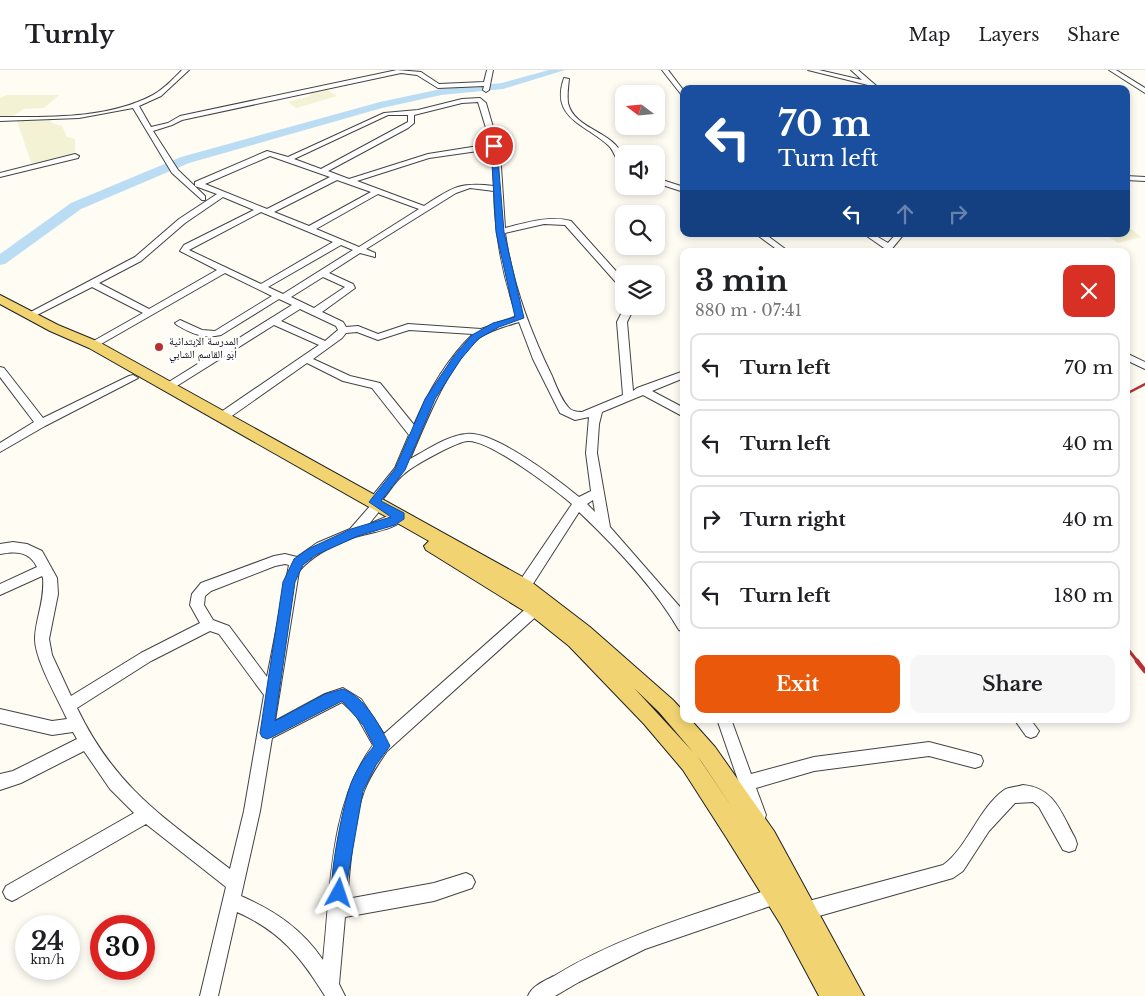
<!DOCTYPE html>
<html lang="en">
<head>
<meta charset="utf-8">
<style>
	body { margin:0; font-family:"Libre Baskerville","Noto Naskh Arabic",serif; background:#f6f6f6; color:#202124; height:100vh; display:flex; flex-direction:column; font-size:19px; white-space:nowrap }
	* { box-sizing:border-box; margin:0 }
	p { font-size:16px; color:#757577 }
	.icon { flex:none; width:28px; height:28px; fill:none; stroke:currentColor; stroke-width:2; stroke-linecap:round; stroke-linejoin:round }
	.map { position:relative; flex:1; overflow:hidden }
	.drawer { position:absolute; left:680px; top:178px; width:450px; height:475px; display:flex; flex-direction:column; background:#fff; border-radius:10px; box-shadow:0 2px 8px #0003 }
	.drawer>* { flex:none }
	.guide { position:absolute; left:680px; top:15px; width:450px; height:152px; border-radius:10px; box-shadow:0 2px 8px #0003; background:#1a4fa0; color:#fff; overflow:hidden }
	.needle { width:32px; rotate:286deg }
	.fabs { position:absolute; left:615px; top:15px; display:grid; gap:10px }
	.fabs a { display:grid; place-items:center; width:50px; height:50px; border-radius:10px; background:#fff; box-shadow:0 2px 8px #0003; font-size:25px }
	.speed { position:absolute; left:15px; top:845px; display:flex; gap:10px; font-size:25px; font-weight:700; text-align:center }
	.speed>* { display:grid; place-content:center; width:65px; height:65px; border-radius:50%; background:#fff; box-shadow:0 2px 8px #0003; line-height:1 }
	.speed small { font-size:12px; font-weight:400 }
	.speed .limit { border:8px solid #d22; background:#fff; color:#111 }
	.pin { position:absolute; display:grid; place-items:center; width:42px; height:42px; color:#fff; margin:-21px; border:2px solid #fff; border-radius:50%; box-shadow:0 1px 5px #0007 }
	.me { position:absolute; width:55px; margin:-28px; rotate:5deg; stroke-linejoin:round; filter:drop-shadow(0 0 4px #0008) }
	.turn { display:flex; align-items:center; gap:18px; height:105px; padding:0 15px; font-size:22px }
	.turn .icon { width:65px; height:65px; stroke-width:2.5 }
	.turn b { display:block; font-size:35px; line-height:42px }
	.lanes { display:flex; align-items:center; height:48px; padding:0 15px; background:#0003; justify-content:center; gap:25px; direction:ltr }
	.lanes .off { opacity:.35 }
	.round { display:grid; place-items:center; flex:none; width:52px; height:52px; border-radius:10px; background:#f6f6f6 }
	.overview { display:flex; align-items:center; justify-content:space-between; height:85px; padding:0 15px }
	h1 { font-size:30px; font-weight:800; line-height:38px }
	.button { display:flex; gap:10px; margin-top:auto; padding:10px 15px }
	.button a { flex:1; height:58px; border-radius:10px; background:#ea580c; color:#fff; font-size:20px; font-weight:800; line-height:58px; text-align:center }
	.button a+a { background:#f6f6f6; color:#202124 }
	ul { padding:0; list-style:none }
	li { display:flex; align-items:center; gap:15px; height:68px; margin:0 10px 8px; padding:0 5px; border:2px solid #e0e0e0; border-radius:10px }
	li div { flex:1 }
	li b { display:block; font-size:19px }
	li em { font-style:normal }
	header { display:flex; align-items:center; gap:30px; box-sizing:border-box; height:70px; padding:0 25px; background:#fff; border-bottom:1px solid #e0e0e0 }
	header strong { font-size:24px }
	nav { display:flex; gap:28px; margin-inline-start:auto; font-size:18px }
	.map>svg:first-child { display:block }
	.farmland { fill:#f4f2d4 }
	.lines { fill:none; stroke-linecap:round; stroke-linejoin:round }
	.river { fill:#baddf3; fill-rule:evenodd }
	.minor-casing { stroke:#434343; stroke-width:2 }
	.major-casing { stroke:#212121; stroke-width:2 }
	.minor { fill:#fff; fill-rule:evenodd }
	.major { fill:#f1d471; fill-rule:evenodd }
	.rail-far2 { stroke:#b92e32; stroke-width:2.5 }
	.rail-far1 { stroke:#b92e32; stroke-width:3 }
	.rail { stroke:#b92e32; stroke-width:4.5 }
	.route { fill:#1a73e8; stroke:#114b97 }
	.poi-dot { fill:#b92e32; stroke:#fff; stroke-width:2 }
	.labels { text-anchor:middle; stroke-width:5; stroke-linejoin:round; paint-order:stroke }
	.far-poi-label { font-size:11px; fill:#101010; stroke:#fff; text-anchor:start }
</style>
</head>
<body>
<header>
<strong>Turnly</strong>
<nav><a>Map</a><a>Layers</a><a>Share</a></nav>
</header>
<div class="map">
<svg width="1145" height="926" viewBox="0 0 1145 926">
	<rect width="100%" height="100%" fill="#fefcf3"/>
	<!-- farmland -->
	<g class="farmland">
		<polygon points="324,18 337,26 296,38 288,32 311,26 306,22"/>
		<polygon points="7,25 59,25 44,38 23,39 12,47 0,48 0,28"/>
		<polygon points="50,50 52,53 62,56 67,67 75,69 75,82 32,95 17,51"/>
		<polygon points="1126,155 1141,167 1118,173 1105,164 1126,164"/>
	</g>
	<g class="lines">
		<!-- river -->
		<polygon class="river" points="549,0 565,0 503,19 441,25 382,38 189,93 81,139 5,194 0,195 0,184 71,133 181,87 380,32 441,19 502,13"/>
		<defs>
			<g id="minor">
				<path d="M182,0h7l-28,26 -22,10 12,21 17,-4 12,-7 217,-46 24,2 18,12 45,-2 3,-12h6l-4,20 -3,2 -3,-2 1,-4 -46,2 -21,-13 -16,-2 -219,47 -10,5 -19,6 25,39 27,26v4h-3l-30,-27 -39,-65 -54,10 -79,3v-4c50,0 108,2 153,-22 11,-6 20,-16 29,-25z"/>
				<polygon points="662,0 668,0 684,21 684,28"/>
				<polygon points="808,0 819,0 862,10 851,0 858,0 880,19 873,19 868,15"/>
				<polygon points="1109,0 1116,0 1145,18 1145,23"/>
				<path d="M564,8l5,1c-1,8 -2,16 -1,24 7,30 56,28 56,63 -9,-4 -9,-15 -16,-21 -23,-21 -58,-27 -44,-67z"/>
				<path d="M480,28l6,5 14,48 5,77c21,-5 44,-13 66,-7l53,59v9l-3,-1 -56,-63 -21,-1 -39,9c7,50 25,98 47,143 4,10 9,23 16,31 3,4 9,5 14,5l41,-17 -6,-73 8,-16h10l-8,16 6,69 4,-3 47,-17v7l-32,13 32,17v9l-41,-22 -41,17 -3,12 -2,29 13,74 70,80 4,7v18l-5,-2c-25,-43 -63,-83 -100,-118l-50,78 -11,6 -5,-1 -2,-4 8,-9 53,-78c-18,-15 -82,-64 -104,-63 -10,0 -56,25 -64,33 -9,7 -15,18 -22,26l3,4 -16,20 31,-13 6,5c-9,15 -38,16 -54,22 -19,7 -39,17 -53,33l-24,150 50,-27 18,-6 18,11 23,35 146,-129 5,-2 5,2 2,4 -2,4 -153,138c-9,13 -18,26 -23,40 -11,29 -14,77 -17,108l87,-16 32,-10 6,3 3,6 -3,6 -38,13 -89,16 -6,67 6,12h-20c-24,-39 -45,-65 -88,-84l-19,84h-18l26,-109 -80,-63 -128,74 -6,3 -6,-3 -3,-6 3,-6 128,-73 -24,-24 -26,-38 -63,32 -21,7v-16l13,-3 64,-32 -4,-7 -21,3 -52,-12v-14l52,12 15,-2c-9,-20 -32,-59 -32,-80 0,-19 10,-38 8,-61l-1,-2 -42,19v-11l37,-17c-8,-16 -21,-16 -37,-13v-10l13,-2 14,2 15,7 15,27 1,16 -9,45 3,16 19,41 70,-43 59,-30 -10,-18 2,-11 9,-11 73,-27 11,-2 12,3 20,-14 33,-14 21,-24 -3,-3 2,-3 25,-31 14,-33 -37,-47 -29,-7 -36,-18 -81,57h-8l-1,-3 1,-3 101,-69 -45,-20 -102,64h-8v-4l128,-80 -13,-6 -58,36c-17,4 -29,-1 -44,-10l-2,-2 5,-3 22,10 13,1 57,-35 -47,-23 -131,75 -5,-3 1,-2 53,-30 -51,-26 -59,30h-6l-2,-2 110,-58 44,-38 38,-25 -22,-8v-4l72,-31 21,6 96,-44 34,-3 44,-11zM478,32l13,42 -63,10 -79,25 -21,-8 80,-43 6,-5v-8l48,-12zM388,45h20v7l-87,47 -27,-10zM492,79l2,37c-35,-4 -41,1 -70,20l-67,-25 72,-23zM270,86l60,21 -63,32 -62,-25zM337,110l34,12 -62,34 -35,-14zM470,118l24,3c1,43 8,84 23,125l-36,13 -73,-5 -30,10 -20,-8 -12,1 -3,-5 -21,-10 33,-24 -2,-4 -24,-11 31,-20 15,4v-4l-9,-4 90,-56zM378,124l41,15 -60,38 -43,-18zM223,127l31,13 -70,35 -4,6 37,19 -68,39 -50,-26 42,-22 44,-38zM261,142l72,30 -72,42 -72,-34zM341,175l12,5 -70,44 -15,-7zM323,207l22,10 -31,21 -23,-11zM300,239l36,17 2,4 -13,11 -44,-20zM519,252l14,37 27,54 15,7 14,-3 -3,36 5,38 -12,6c-22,-18 -85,-67 -113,-63 -20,2 -39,16 -56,25 16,-37 38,-95 69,-121 11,-8 27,-12 40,-16zM409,260l64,4c-26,25 -45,58 -59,91l-34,-42 -30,-7 -37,-17 29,-21 4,-5 11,-1 21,8zM593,430l2,12 -8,-8zM285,494l4,1 -22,112 -38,-51 -16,-6 -9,-15 1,-9 6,-5 64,-25zM210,561l9,3 45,61 -20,116 -14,58c-67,-52 -115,-82 -153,-161l74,-47zM342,632l14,13 17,30c-44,60 -42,143 -50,215 -21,-31 -48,-49 -82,-64l19,-85 12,-73z"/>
				<polygon points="75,84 79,86 78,88 0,107 0,103"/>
				<polygon points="1126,106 1145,107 1145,111 1126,110"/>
				<polygon points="656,108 684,117 684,122 656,113"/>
				<polygon points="756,164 765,164 788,181 779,181"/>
				<polygon points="864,164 873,164 888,173 896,164 904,164 890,181 882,181 884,178"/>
				<polygon points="1126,283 1145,292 1145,299 1126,290"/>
				<polygon points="0,297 4,298 43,348 129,306 133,305 138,308 45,356 0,382 0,373 34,352 0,307"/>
				<polygon points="717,649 731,649 751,704 814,687 929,672 975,684 981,686 983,691 981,696 975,698 929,686 814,701 756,718 766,745 764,751 758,753 752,751 750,745"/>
				<polygon points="1014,649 1030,649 1039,661 1036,666 1031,668 1026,666"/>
				<path d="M1023,715c32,3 38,28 52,53l2,6 -2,6 -6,2 -6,-2 -24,-43 -6,-5 -18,1 -26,28 -26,40 -10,7 -148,42 -6,-3 -3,-6 3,-6 6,-3 138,-37c25,-18 35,-56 61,-75 5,-3 13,-3 19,-5z"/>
				<path d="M776,817l6,3 3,6 -3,6 -137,47 -66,33 -24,14h-27c4,-10 16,-15 26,-20 69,-42 146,-63 222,-89z"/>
			</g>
			<path id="major" d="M0,225l58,30 41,17 431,239 60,46 83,73 11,12v7h6l25,28 59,84 90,165h-45l-38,-71 -55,-88 -43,-67 -39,-46 -75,-78 -40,-32 -103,-64 -2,-4 5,-5 -340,-193 -39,-17 -50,-27zM634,618l25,24 34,40zM698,687l3,4 35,52z"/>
		</defs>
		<!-- minor casing -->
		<use href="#minor" class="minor-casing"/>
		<!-- major casing -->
		<use href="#major" class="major-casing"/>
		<!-- minor -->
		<use href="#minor" class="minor"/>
		<!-- major -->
		<use href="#major" class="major"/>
		<!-- rail-far2 -->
		<polyline class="rail-far2" points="1126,324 1145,314"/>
		<!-- rail-far1 -->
		<polyline class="rail-far1" points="1126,577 1138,592"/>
		<!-- rail -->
		<polyline class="rail" points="1137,591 1145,601"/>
	</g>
	<!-- route -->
	<path class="route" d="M494,74l3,2 7,86 20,86 -25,9 -21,12 -17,20 -26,40 -30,71 -24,31 23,12v6l-9,6 -37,11 -42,19 -13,10 -8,17 -20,139 50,-27 18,-5c21,7 38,38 47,57l-14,19 -13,26 -19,108 -5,2 -6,-2c-6,-16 10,-92 16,-110 5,-16 15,-31 25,-43l-11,-21 -21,-24 -70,36 -5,2 -5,-2 -2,-4 23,-151 11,-23 14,-10 43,-20 40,-12 -22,-15 26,-33 30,-70 29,-43 18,-21 21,-12 22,-6 -19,-85 -5,-86z"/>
	<!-- markers -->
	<circle class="poi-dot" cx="159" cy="277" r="5"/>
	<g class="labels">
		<!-- far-poi labels -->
		<g class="far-poi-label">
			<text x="169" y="275">المدرسة الإبتدائية<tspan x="169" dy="13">أبو القاسم الشابي</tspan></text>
		</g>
	</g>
</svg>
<div class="fabs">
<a><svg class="needle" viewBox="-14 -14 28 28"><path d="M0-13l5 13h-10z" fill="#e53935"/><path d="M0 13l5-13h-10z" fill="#757577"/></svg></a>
<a><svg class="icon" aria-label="sound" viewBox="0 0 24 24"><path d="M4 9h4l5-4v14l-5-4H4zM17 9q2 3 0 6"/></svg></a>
<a><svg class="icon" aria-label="search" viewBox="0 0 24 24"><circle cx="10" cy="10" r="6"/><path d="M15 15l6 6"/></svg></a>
<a><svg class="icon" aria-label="layers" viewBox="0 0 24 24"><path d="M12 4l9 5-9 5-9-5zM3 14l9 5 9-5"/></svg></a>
</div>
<div class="speed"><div>24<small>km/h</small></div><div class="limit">30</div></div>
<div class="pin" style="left:494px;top:76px;background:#d93025"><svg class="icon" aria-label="arrive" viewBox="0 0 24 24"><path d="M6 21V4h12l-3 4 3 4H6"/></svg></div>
<svg class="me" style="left:339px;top:823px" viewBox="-20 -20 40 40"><path d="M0-17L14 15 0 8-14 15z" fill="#1a73e8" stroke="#fff" stroke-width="4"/></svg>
<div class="guide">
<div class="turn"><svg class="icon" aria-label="left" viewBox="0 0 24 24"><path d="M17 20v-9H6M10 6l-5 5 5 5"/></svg><div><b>70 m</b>Turn left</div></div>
<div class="lanes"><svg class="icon" aria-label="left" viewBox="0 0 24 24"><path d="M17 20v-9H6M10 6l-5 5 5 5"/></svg><svg class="icon off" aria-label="ahead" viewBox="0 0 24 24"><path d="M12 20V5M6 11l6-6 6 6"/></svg><svg class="icon off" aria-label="right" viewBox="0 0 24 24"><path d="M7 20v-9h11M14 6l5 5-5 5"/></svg></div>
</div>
<section class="drawer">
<div class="overview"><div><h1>3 min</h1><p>880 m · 07:41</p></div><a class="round" style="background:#d93025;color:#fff"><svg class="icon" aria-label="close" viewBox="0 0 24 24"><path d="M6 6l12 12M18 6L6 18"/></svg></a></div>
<ul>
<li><svg class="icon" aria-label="left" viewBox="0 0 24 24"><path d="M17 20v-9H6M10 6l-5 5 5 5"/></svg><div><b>Turn left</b></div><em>70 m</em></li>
<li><svg class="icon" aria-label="left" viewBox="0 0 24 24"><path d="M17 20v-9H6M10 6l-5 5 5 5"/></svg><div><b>Turn left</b></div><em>40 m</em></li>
<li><svg class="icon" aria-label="right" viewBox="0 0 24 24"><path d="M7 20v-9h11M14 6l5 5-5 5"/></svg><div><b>Turn right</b></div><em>40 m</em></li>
<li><svg class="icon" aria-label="left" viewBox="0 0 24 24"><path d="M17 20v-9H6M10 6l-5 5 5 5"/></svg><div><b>Turn left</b></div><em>180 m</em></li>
</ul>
<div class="button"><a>Exit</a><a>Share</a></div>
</section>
</div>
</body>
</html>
